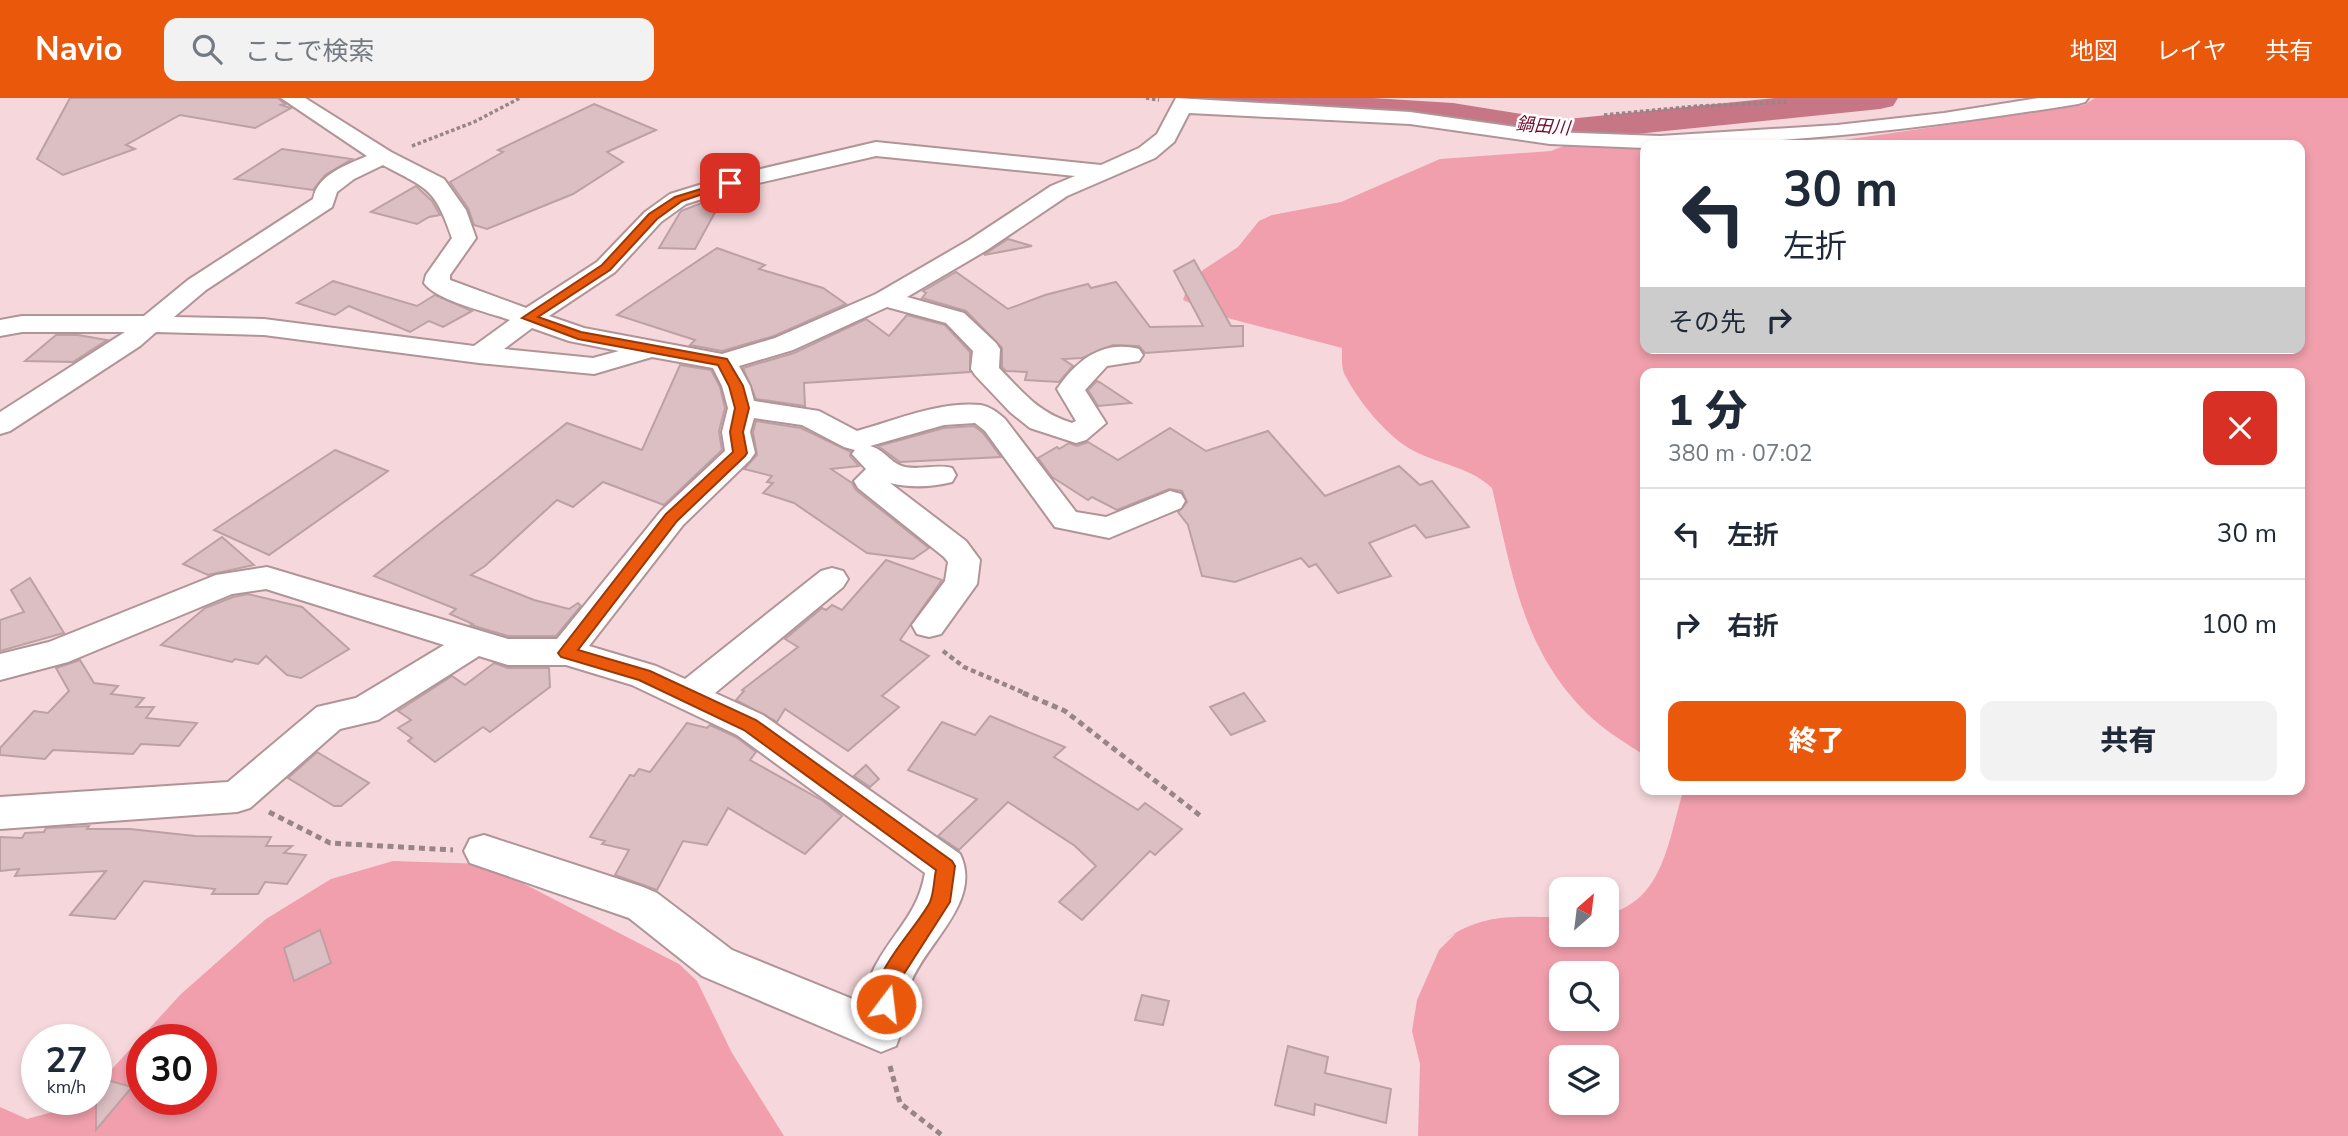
<!DOCTYPE html>
<html lang="ja">
<head>
<meta charset="utf-8">
<style>
	body { margin:0; font-family:"Nunito Sans","Noto Sans JP",sans-serif; background:#f2f2f3; color:#1f2937; height:100vh; display:flex; flex-direction:column; font-size:26px; white-space:nowrap }
	* { box-sizing:border-box; margin:0 }
	p { font-size:23px; color:#747a83 }
	.icon { flex:none; width:38px; height:38px; fill:none; stroke:currentColor; stroke-width:2; stroke-linecap:round; stroke-linejoin:round }
	.map { position:relative; flex:1; overflow:hidden }
	.panel { position:absolute; left:1640px; top:270px; width:665px; height:427px; display:flex; flex-direction:column; background:#fff; border-radius:14px; box-shadow:0 4px 10px #0003 }
	.panel>* { flex:none }
	.hud { position:absolute; left:1640px; top:42px; width:665px; height:214px; border-radius:14px; box-shadow:0 4px 10px #0003; background:#fff; color:#1f2937; overflow:hidden }
	.needle { width:46px; rotate:28deg }
	.fabs { position:absolute; left:1549px; top:779px; display:grid; gap:14px }
	.fabs a { display:grid; place-items:center; width:70px; height:70px; border-radius:14px; background:#fff; box-shadow:0 4px 10px #0003; font-size:35px }
	.speed { position:absolute; left:21px; top:926px; display:flex; gap:14px; font-size:35px; font-weight:700; text-align:center }
	.speed>* { display:grid; place-content:center; width:91px; height:91px; border-radius:50%; background:#fff; box-shadow:0 4px 10px #0003; line-height:1 }
	.speed small { font-size:18px; font-weight:400 }
	.speed .limit { border:10px solid #d22; background:#fff; color:#111 }
	.pin { position:absolute; display:grid; place-items:center; width:60px; height:60px; color:#fff; margin:-30px; border-radius:14px; box-shadow:0 4px 10px #0006 }
	.me { position:absolute; width:77px; margin:-38px; rotate:15deg; stroke-linejoin:round; filter:drop-shadow(0 0 5px #0008) }
	.turn { display:flex; align-items:center; gap:24px; height:147px; padding:0 28px; font-size:32px }
	.turn .icon { width:91px; height:91px; stroke-width:2.5 }
	.turn b { display:block; font-size:49px; line-height:60px }
	.then { display:flex; align-items:center; height:66px; padding:0 28px; background:#0003; gap:14px; font-size:26px }
	.round { display:grid; place-items:center; flex:none; width:74px; height:74px; border-radius:14px; background:#f2f2f3 }
	.summary { display:flex; align-items:center; justify-content:space-between; height:119px; padding:0 28px }
	h1 { font-size:42px; font-weight:800; line-height:52px }
	.button { display:flex; gap:14px; margin-top:auto; padding:14px 28px }
	.button a { flex:1; height:80px; border-radius:14px; background:#ea580c; color:#fff; font-size:28px; font-weight:800; line-height:80px; text-align:center }
	.button a+a { background:#f2f2f3; color:#1f2937 }
	ul { padding:0; list-style:none }
	li { display:flex; align-items:center; gap:21px; height:91px; padding:0 28px; border-top:2px solid #e0e1e3 }
	li div { flex:1 }
	li b { display:block; font-size:26px }
	li em { font-style:normal }
	header { display:flex; align-items:center; gap:42px; box-sizing:border-box; height:98px; padding:0 35px; background:#ea580c; color:#fff }
	header strong { font-size:33px }
	nav { display:flex; gap:38px; margin-inline-start:auto; font-size:24px }
	.search { width:490px; height:63px; background:#f2f2f3; display:flex; align-items:center; gap:18px; box-sizing:border-box; padding:0 24px; border-radius:14px; color:#747a83; font-size:26px }
	.map>svg:first-child { display:block }
	.green { fill:#f19fac; fill-rule:evenodd }
	.lines { fill:none; stroke-linecap:round; stroke-linejoin:round }
	.stream { stroke:#c67684; stroke-width:7 }
	.river { fill:#c67684; fill-rule:evenodd }
	.building { fill:#dcbfc3; stroke:#bda0a4; stroke-width:2 }
	.minor-casing { stroke:#b09498; stroke-width:4 }
	.path-far2 { stroke:#998487; stroke-width:3.5; stroke-dasharray:3.5 2.5; stroke-linecap:butt }
	.path-far1 { stroke:#998487; stroke-width:4.5; stroke-dasharray:5 3.5; stroke-linecap:butt }
	.path { stroke:#998487; stroke-width:5; stroke-dasharray:6 4.5; stroke-linecap:butt }
	.minor { fill:#fff; fill-rule:evenodd }
	.route { fill:#ea580c; stroke:#983908; stroke-width:2 }
	.labels { text-anchor:middle; stroke-width:5; stroke-linejoin:round; paint-order:stroke }
	.far-water-label { font-size:18px; font-style:italic; fill:#700e2e; stroke:#fff }
</style>
</head>
<body>
<header>
<strong>Navio</strong>
<div class="search"><svg class="icon" aria-label="search" viewBox="0 0 24 24"><circle cx="10" cy="10" r="6"/><path d="M15 15l6 6"/></svg>ここで検索</div>
<nav><a>地図</a><a>レイヤ</a><a>共有</a></nav>
</header>
<div class="map">
<svg width="2348" height="1038" viewBox="0 0 2348 1038">
	<rect width="100%" height="100%" fill="#f6d8dc"/>
	<!-- green -->
	<g class="green">
		<path d="M2095,0h253v1038h-930l2,-72 -8,-33 5,-31 22,-50 17,-17 -13,7c44,-28 68,-23 118,-23v17h45l1,-20c57,-13 61,-74 76,-122l-2,-3h619v-416h-655v383c-17,-12 -37,-23 -52,-37 -70,-65 -80,-142 -101,-231 -22,-21 -51,-23 -78,-37 -26,-13 -56,-50 -69,-76 -4,-7 -3,-19 -3,-27l-122,-32 -37,-16 4,-12 16,-18 35,-23 21,-26 13,-6 69,-13 99,-43 111,-8c35,-17 115,-8 155,-6h-61v203h655v-203h-533l70,-4 247,-36zM1561,875h45v45h-45zM1561,959h45v45h-45z"/>
		<path d="M393,763l93,3 193,100 18,17 35,72 52,83h-784v-29l27,12 40,-11 12,-9h17l4,-17 81,-88 85,-75 65,-40zM142,942h59v59h-59z"/>
	</g>
	<g class="lines">
		<!-- stream -->
		<polyline class="stream" points="1808,9 1816,0"/>
		<!-- river -->
		<polygon class="river" points="1188,0 1373,0 1453,5 1558,22 1775,0 1898,0 1893,8 1880,11 1558,44 1453,27 1206,11 1193,8"/>
	</g>
	<!-- building -->
	<g class="building">
		<polygon points="70,0 278,0 285,6 281,7 291,10 255,30 180,17 126,47 135,51 63,77 37,61"/>
		<polygon points="594,6 656,32 607,54 623,64 573,96 487,131 474,127 468,110 450,84 503,54 498,52"/>
		<polygon points="282,51 352,61 325,77 313,92 235,81"/>
		<polygon points="416,88 432,103 440,117 429,119 417,126 371,114"/>
		<polygon points="725,96 695,151 659,150 681,113"/>
		<polygon points="1008,141 1032,148 984,157 988,154"/>
		<polygon points="717,150 765,167 759,171 823,190 846,206 774,238 722,253 690,247 695,242 617,217"/>
		<polygon points="1194,162 1231,228 1243,228 1243,248 1145,255 1139,248 1113,247 1082,260 1063,261 1073,268 1059,284 1025,282 1027,274 1006,273 1002,269 1002,250 966,213 922,200 926,195 923,193 956,174 1008,211 1045,197 1088,186 1091,190 1116,184 1150,229 1203,228 1174,173"/>
		<polygon points="333,183 417,208 435,197 472,213 443,229 429,223 410,234 349,208 335,217 297,205"/>
		<polygon points="907,217 945,227 970,254 970,274 804,285 805,308 756,301 743,270 794,255 866,221 889,238"/>
		<polygon points="56,237 78,237 107,242 73,264 25,263"/>
		<polygon points="680,267 711,272 720,289 725,310 719,333 722,352 664,407 603,384 573,409 557,402 485,468 471,477 534,502 569,511 578,505 581,508 556,538 508,538 471,527 473,526 450,516 456,511 374,478 567,325 642,352"/>
		<polygon points="1097,283 1101,285 1131,305 1098,308 1088,292"/>
		<polygon points="756,323 801,330 851,354 850,358 859,368 831,371 852,385 856,392 929,450 913,461 867,455 794,405 763,395 773,385 767,384 772,378 744,371 757,357 753,334"/>
		<polygon points="974,328 983,335 1001,359 900,364 878,348 944,330"/>
		<polygon points="1170,330 1206,353 1268,333 1325,398 1399,368 1420,387 1432,383 1469,429 1426,440 1415,427 1369,445 1391,478 1338,495 1316,466 1309,469 1301,460 1235,484 1202,478 1188,427 1178,414 1187,404 1182,393 1169,391 1117,412 1092,399 1088,402 1063,386 1052,379 1038,360 1057,349 1059,351 1069,345 1077,348 1088,344 1118,362"/>
		<polygon points="335,352 388,373 269,457 214,432"/>
		<polygon points="222,439 254,467 208,477 183,466"/>
		<polygon points="886,462 942,482 900,542 929,558 882,598 899,609 848,653 785,611 777,624 736,602 744,593 742,592 798,549 785,541 822,510 826,512 832,507 842,512"/>
		<polygon points="30,480 64,535 0,553 0,522 24,514 11,492"/>
		<polygon points="248,496 302,509 349,551 301,580 287,577 266,558 258,566 235,561 232,564 161,547 205,510 233,499"/>
		<polygon points="80,562 94,585 118,588 111,596 144,600 136,609 154,609 146,620 197,625 179,648 141,646 133,656 53,652 45,661 0,657 0,650 34,613 48,615 69,593 56,570"/>
		<polygon points="494,565 508,570 549,570 550,589 490,634 483,629 435,664 408,643 412,640 398,630 411,622 398,613 452,578 465,587"/>
		<polygon points="1244,595 1265,623 1231,637 1210,609"/>
		<polygon points="990,618 1065,649 1054,659 1138,712 1145,705 1182,731 1155,757 1150,753 1082,822 1059,804 1096,768 1075,748 1008,704 959,752 938,738 977,701 908,672 942,624 975,637"/>
		<polygon points="687,625 707,630 710,627 736,639 756,654 750,662 823,703 842,718 805,756 728,710 707,747 683,743 657,792 615,777 629,752 602,746 605,743 590,739 630,677 634,678 639,671 650,674"/>
		<polygon points="317,654 369,685 341,708 334,708 288,680"/>
		<polygon points="866,667 879,681 870,689 854,678"/>
		<polygon points="89,728 87,731 130,731 195,738 271,739 266,748 292,748 284,755 306,757 287,786 265,784 258,796 212,796 215,791 144,783 115,821 70,817 106,773 15,778 19,771 0,773 0,739 22,740 25,735 44,734 46,730"/>
		<polygon points="320,832 331,865 294,883 284,850"/>
		<polygon points="1142,897 1169,903 1163,927 1135,922"/>
		<polygon points="1288,948 1328,959 1325,975 1391,991 1386,1025 1315,1006 1314,1017 1275,1007"/>
		<polygon points="96,979 132,989 96,1032"/>
	</g>
	<g class="lines">
		<defs>
			<path id="minor" d="M281,0h24l86,54 53,27 22,31 10,28 -26,37v5l76,28 71,-46 48,-50 25,-18 52,-16 154,-36 225,23 38,-17 18,-14 19,-36 234,14 140,20 110,4 177,-11 107,-12 95,-15h49l-3,4 -7,2c-144,23 -287,41 -433,41v3l-95,-4 -140,-20 -221,-11 -15,29 -19,16 -88,38 -80,54 -80,47 57,16 32,30 4,6 -1,19c25,25 38,44 73,55l4,-2 -19,-32c20,-29 45,-49 82,-40l4,6 -4,6 -32,5 -22,24 21,33 -20,17 -10,3 -46,-15 -20,-16 -35,-37 -4,-6 2,-18 -27,-28 -59,-16 -94,43 -54,16 11,20 4,15 65,10 38,20c39,-11 83,-30 124,-26 10,2 17,8 24,14l71,93 30,5 64,-26 11,3 4,7 -4,7 -72,30 -54,-11 -70,-96 -10,-8 -31,2 -74,21c14,3 21,18 35,21 16,3 31,-3 47,1l4,7 -4,7c-20,5 -42,6 -62,1l76,58 14,19 -3,24 -36,50 -12,3 -12,-3 -5,-9 33,-44 3,-19 -4,-5 -86,-69 -4,-7 12,-12 -14,-15 3,-4 -11,-3 -42,-22 -48,-7 -4,14 5,21 -5,7 -67,65 -94,121 67,20 29,13 136,-108 11,-3 11,3 5,8 -5,8 -128,106 48,22 197,139c23,47 -34,89 -49,128 -8,21 -6,44 -15,64l-15,6 -179,-76 -73,-58 -159,-55 -6,-12 6,-12 14,-4 159,52 14,6 75,57 133,54c2,-14 4,-28 12,-41 19,-34 41,-50 48,-90l-188,-138 -105,-50 -66,-20h-58l-29,-9 -101,64 -38,9 -90,79 -13,4 -237,17v-32l228,-15 89,-75 39,-9 88,-53 -178,-56 -34,5 -164,68 -68,18v-26l49,-12 167,-67 51,-8 241,72h49l104,-128 64,-60 -3,-19 6,-24 -6,-22 -9,-18 -61,-11 -58,17 -115,-11 -215,-28 -108,-3 -16,14 -130,85 -10,3v-22l125,-80h-103l-22,4v-16l22,-4h122l44,-36 125,-81c4,-24 33,-34 54,-43zM876,58l199,20 -24,10 -82,54 -93,54 -101,44 -53,16 -138,-26 -35,-12 66,-44 46,-50 25,-18 51,-16zM383,67c45,24 52,23 69,73l-26,37 -2,8c13,18 64,29 86,37l-36,26 -210,-27 -90,-2 32,-27 126,-83 5,-15 17,-13zM532,230l37,13 50,10 -26,7 -89,-9z"/>
		</defs>
		<!-- minor casing -->
		<use href="#minor" class="minor-casing"/>
		<!-- path-far2 -->
		<g class="path-far2">
			<polyline points="1146,0 1159,2"/>
			<polyline points="1604,17 1698,8 1786,4"/>
			<polyline points="412,48 474,24 520,0"/>
		</g>
		<!-- path-far1 -->
		<polyline class="path-far1" points="943,553 964,569 1027,596"/>
		<!-- path -->
		<g class="path">
			<polyline points="1023,595 1065,613 1202,719"/>
			<polyline points="269,714 330,745 453,752"/>
			<polyline points="890,968 900,1005 943,1038"/>
		</g>
		<!-- minor -->
		<use href="#minor" class="minor"/>
	</g>
	<!-- route -->
	<path class="route" d="M727,83l9,2 -54,18 -25,18 -47,51 -72,47 43,15 146,27 16,27 6,22 -6,24 4,21 -2,3 -68,65 -99,129 72,21 106,49 196,141 3,5 -5,36 -50,78 -7,31 -7,3 -8,-3c-15,-33 38,-81 52,-109 4,-9 4,-23 6,-32l-192,-140 -105,-50 -78,-23 -3,-4 108,-139 67,-62 -3,-20 5,-24 -6,-22 -11,-21 -140,-26 -56,-21 80,-53 47,-51 26,-17z"/>
	<g class="labels">
		<!-- far-water labels -->
		<g class="far-water-label">
			<text transform="translate(1543 28) rotate(5)" y="6">鍋田川</text>
		</g>
	</g>
</svg>
<div class="fabs">
<a><svg class="needle" viewBox="-14 -14 28 28"><path d="M0-13l5 13h-10z" fill="#e53935"/><path d="M0 13l5-13h-10z" fill="#747a83"/></svg></a>
<a><svg class="icon" aria-label="search" viewBox="0 0 24 24"><circle cx="10" cy="10" r="6"/><path d="M15 15l6 6"/></svg></a>
<a><svg class="icon" aria-label="layers" viewBox="0 0 24 24"><path d="M12 4l9 5-9 5-9-5zM3 14l9 5 9-5"/></svg></a>
</div>
<div class="speed"><div>27<small>km/h</small></div><div class="limit">30</div></div>
<div class="pin" style="left:730px;top:85px;background:#d93025"><svg class="icon" aria-label="arrive" viewBox="0 0 24 24"><path d="M6 21V4h12l-3 4 3 4H6"/></svg></div>
<svg class="me" style="left:886px;top:906px" viewBox="-20 -20 40 40"><circle r="17" fill="#ea580c" stroke="#fff" stroke-width="3"/><path d="M0-11L8 9 0 5-8 9z" fill="#fff"/></svg>
<div class="hud">
<div class="turn"><svg class="icon" aria-label="left" viewBox="0 0 24 24"><path d="M17 20v-9H6M10 6l-5 5 5 5"/></svg><div><b>30 m</b>左折</div></div>
<div class="then">その先<svg class="icon" aria-label="right" viewBox="0 0 24 24"><path d="M7 20v-9h11M14 6l5 5-5 5"/></svg></div>
</div>
<section class="panel">
<div class="summary"><div><h1>1 分</h1><p>380 m · 07:02</p></div><a class="round" style="background:#d93025;color:#fff"><svg class="icon" aria-label="close" viewBox="0 0 24 24"><path d="M6 6l12 12M18 6L6 18"/></svg></a></div>
<ul>
<li><svg class="icon" aria-label="left" viewBox="0 0 24 24"><path d="M17 20v-9H6M10 6l-5 5 5 5"/></svg><div><b>左折</b></div><em>30 m</em></li>
<li><svg class="icon" aria-label="right" viewBox="0 0 24 24"><path d="M7 20v-9h11M14 6l5 5-5 5"/></svg><div><b>右折</b></div><em>100 m</em></li>
</ul>
<div class="button"><a>終了</a><a>共有</a></div>
</section>
</div>
</body>
</html>
